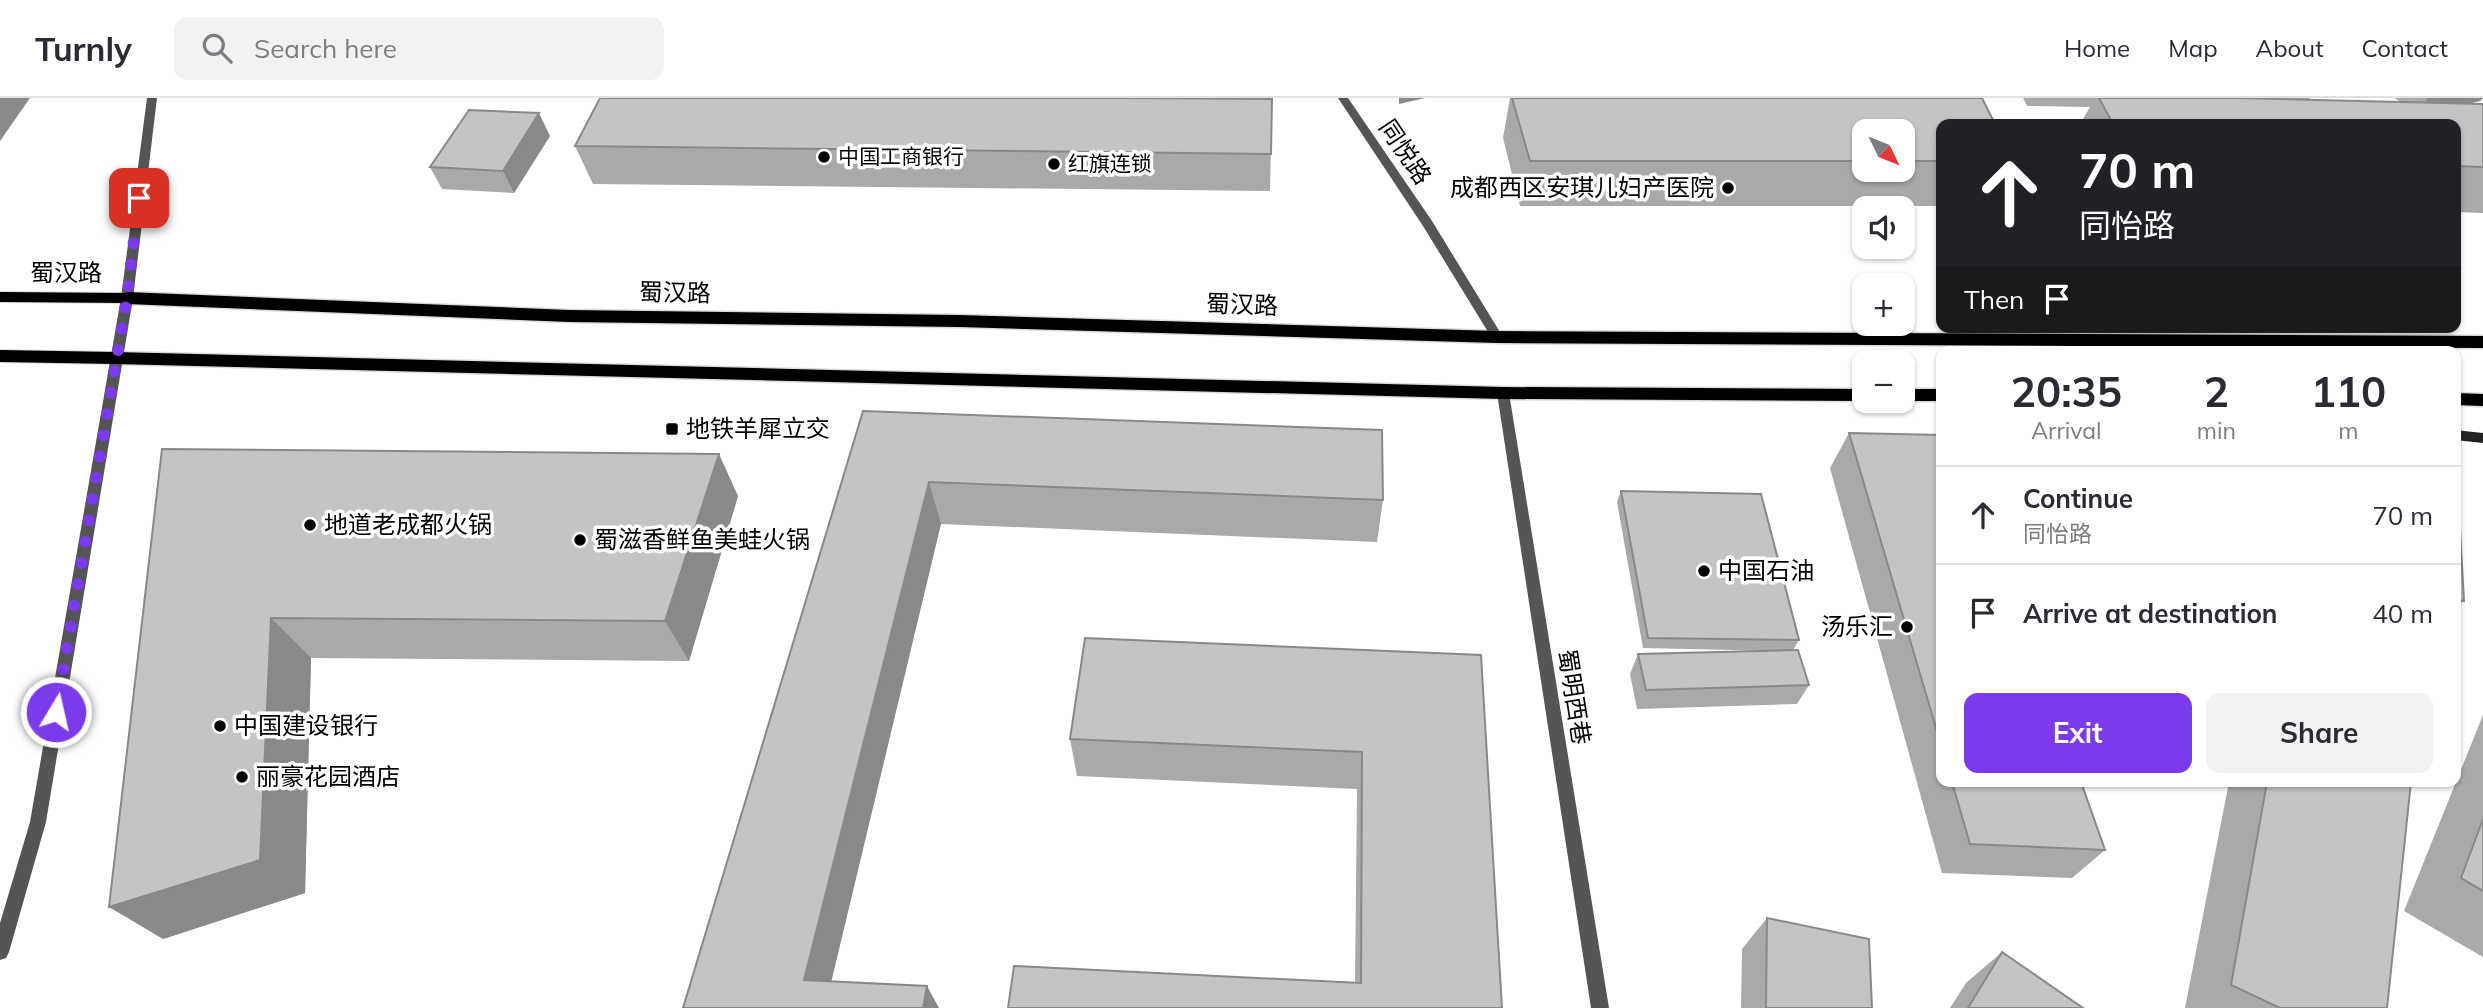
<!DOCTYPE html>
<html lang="en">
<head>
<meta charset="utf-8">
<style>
	body { margin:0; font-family:Mulish,"Noto Sans SC",sans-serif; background:#f2f2f3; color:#2b2b33; height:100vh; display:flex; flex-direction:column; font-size:26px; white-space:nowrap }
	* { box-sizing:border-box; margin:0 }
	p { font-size:23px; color:#7c7c81 }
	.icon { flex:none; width:38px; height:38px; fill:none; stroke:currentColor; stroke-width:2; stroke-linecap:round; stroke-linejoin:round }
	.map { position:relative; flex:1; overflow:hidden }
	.drawer { position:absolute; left:1936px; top:248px; width:525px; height:441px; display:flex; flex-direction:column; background:#fff; border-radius:14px; box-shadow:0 2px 5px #0004 }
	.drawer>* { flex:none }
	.guide { position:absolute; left:1936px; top:21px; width:525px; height:214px; border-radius:14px; box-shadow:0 2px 5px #0004; background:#202124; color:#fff; overflow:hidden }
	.needle { width:46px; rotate:133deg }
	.tools { position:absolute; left:1852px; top:21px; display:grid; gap:14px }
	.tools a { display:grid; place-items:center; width:63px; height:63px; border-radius:14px; background:#fff; box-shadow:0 2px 5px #0004; font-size:35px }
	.pin { position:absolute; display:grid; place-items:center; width:60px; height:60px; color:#fff; margin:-30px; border-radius:14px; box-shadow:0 4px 10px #0006 }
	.me { position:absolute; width:77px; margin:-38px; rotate:9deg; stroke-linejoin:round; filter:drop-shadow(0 0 5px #0008) }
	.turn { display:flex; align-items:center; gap:24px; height:147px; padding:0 28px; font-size:32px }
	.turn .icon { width:91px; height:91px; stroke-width:2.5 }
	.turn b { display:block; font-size:49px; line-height:60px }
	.then { display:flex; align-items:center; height:66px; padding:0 28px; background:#0003; gap:14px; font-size:26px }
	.eta { display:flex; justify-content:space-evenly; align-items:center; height:119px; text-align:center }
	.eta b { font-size:42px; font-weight:700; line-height:49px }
	.cta { display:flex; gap:14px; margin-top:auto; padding:14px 28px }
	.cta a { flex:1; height:80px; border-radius:14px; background:#7c3aed; color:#fff; font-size:28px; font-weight:700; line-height:80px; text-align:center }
	.cta a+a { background:#f2f2f3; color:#2b2b33 }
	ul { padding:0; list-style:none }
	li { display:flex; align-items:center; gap:21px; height:98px; padding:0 28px; border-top:2px solid #e1e1e2 }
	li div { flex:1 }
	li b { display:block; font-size:26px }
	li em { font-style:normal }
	header { display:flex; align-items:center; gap:42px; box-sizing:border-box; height:98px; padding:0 35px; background:#fff; border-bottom:2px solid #e1e1e2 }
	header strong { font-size:33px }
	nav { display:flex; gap:38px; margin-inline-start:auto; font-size:24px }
	.search { width:490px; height:63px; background:#f2f2f3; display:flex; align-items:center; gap:18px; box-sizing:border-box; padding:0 24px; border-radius:14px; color:#7c7c81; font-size:26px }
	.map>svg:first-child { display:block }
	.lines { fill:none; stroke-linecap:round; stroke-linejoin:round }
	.primary-casing { stroke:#dbdbdb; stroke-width:2 }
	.trunk-casing { stroke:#dbdbdb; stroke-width:3 }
	.minor { fill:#555; fill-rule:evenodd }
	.tertiary { fill:#555; fill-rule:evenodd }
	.secondary { fill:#222; fill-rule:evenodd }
	.primary { fill:#000; fill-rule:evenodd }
	.trunk { fill:#000; fill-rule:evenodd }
	.wall { fill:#a9a9a9; fill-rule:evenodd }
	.shaded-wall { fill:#898989 }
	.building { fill:#c4c4c4; stroke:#898989; stroke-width:2 }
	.route { stroke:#7c3aed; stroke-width:12; stroke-dasharray:0 21.6 }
	.poi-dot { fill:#000; stroke:#fff; stroke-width:2.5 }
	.labels { text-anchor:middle; stroke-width:7; stroke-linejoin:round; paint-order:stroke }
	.far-poi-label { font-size:21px; fill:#000; stroke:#fff; text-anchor:start }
	.street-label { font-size:24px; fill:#000; stroke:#fff }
	.poi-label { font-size:24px; fill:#000; stroke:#fff; text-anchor:start }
</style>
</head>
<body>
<header>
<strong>Turnly</strong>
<div class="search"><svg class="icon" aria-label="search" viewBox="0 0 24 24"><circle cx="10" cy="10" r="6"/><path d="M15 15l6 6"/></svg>Search here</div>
<nav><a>Home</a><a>Map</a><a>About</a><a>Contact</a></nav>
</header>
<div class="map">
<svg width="2483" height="910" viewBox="0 0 2483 910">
	<rect width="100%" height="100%" fill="#fff"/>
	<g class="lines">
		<defs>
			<g id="primary">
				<polygon points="0,194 127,195 135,200 127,205 0,204"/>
				<polygon points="0,252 115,254 123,260 115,266 0,264"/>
			</g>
			<g id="trunk">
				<polygon points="127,194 569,212 959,217 1497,233 2483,238 2483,250 1497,245 959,229 569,224 127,206 119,200"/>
				<polygon points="115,254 1503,289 1864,291 1864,303 1866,303 1864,303 1503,301 115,266 106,260"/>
				<polygon points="1902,291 1941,291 1941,303 1900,303 1902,303"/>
				<polygon points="2455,295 2483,296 2483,308 2455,307"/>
			</g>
		</defs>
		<!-- primary casing -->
		<use href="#primary" class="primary-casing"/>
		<!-- trunk casing -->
		<use href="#trunk" class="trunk-casing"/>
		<!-- minor -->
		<g class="minor">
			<polygon points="1338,0 1348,0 1432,123 1503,239 1501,242 1493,242 1423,128"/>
			<polygon points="1503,290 1509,295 1609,910 1591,910 1497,295"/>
		</g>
		<!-- tertiary -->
		<polygon class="tertiary" points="147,0 157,0 133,200 46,724 9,854 6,860 0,862 0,825 30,724 121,200"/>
		<!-- secondary -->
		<polygon class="secondary" points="2455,332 2483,335 2483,345 2455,342"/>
		<!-- primary -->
		<use href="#primary" class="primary"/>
		<!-- trunk -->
		<use href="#trunk" class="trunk"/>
	</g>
	<!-- wall -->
	<g class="wall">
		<polygon points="600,0 1261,0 1261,1 1272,1 1270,93 593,86 575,48"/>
		<path d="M1510,0h472l-41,26v82h-421l-17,-68zM1864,33h38v39h-38z"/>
		<polygon points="2023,0 2310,0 2309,2 2400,4 2395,0 2483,0 2480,3 2468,6 2483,6 2483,115 2455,114 2455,26 2080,26 2090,9 2027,8"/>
		<polygon points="550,38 514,95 442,91 430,69"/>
		<polygon points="863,313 1383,402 1377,444 941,426 683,910"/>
		<polygon points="1849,335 1941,337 1941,684 2081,684 2105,752 2072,780 1942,775 1830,370"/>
		<polygon points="162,351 738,398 689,563 311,560 305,795 163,841"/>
		<polygon points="2455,376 2464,503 2455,510"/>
		<polygon points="1621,393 1799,542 1793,552 1809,587 1797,606 1637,611 1630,576 1638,556 1784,553 1643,550 1617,404"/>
		<polygon points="1481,557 1502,910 1355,885 1357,691 1077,678 1070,641"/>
		<polygon points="2483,617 2483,859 2404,813"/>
		<polygon points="2229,684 2411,684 2387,910 2185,910"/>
		<polygon points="1767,820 1872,910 1741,910 1742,851"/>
		<polygon points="2002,854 2083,910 1950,910 1966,885"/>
	</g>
	<!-- shaded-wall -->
	<g class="shaded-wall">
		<polygon points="0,0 30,0 0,43"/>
		<polygon points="1399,0 1425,0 1399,6"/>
		<polygon points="2428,0 2483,0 2480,3 2416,16"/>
		<polygon points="539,15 550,38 514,95 503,73"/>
		<polygon points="719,356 738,398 689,563 665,523"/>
		<polygon points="929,384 941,426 825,910 804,882"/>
		<polygon points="271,520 311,560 305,795 163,841 109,809"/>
		<polygon points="927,888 939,910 923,910"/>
	</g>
	<!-- building -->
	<g class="building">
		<polygon points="600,0 1121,0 1272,1 1271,56 575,48"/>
		<polygon points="1512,0 1982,0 1995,26 1941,26 1941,63 1902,63 1902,33 1864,33 1864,63 1530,63"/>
		<polygon points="2099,0 2238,0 2483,6 2483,69 2455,68 2455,26 2113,26"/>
		<polygon points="469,12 539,15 503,73 430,69"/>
		<polygon points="863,313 1382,332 1383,402 929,384 804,882 927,888 923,910 683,910"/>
		<polygon points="1849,335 1941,337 1941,647"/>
		<polygon points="162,351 719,356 665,523 271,520 260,762 109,809"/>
		<polygon points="2455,376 2457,376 2464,503 2455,501"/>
		<polygon points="1621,393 1761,396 1799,542 1648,540"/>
		<polygon points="1085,540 1481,557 1502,910 1008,910 1014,868 1361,885 1362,654 1070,641"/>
		<polygon points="1798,552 1809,587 1646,592 1638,556"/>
		<polygon points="1952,684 2081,684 2105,752 1970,746"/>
		<polygon points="2267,684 2411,684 2387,910 2280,910 2231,887"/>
		<polygon points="2483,721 2483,793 2461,780"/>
		<polygon points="1767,820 1869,841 1872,910 1766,910"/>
		<polygon points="2002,854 2083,910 1968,910"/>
	</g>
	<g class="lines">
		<!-- route -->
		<polyline class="route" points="56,614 127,200 139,100"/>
	</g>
	<!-- markers -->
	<g class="poi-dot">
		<circle cx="824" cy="59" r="7"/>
		<circle cx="1054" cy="66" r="7"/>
		<circle cx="1728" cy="90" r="7"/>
		<rect x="665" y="324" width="14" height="14" rx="3.5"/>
		<circle cx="310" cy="427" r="7"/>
		<circle cx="580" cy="442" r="7"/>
		<circle cx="1704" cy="473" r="7"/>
		<circle cx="1907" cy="529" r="7"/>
		<circle cx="220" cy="628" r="7"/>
		<circle cx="242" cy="679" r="7"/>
	</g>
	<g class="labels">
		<!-- far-poi labels -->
		<g class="far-poi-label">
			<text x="838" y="66">中国工商银行</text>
			<text x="1068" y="73">红旗连锁</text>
		</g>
		<!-- street labels -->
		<g class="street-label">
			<text transform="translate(1405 54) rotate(56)" y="8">同悦路</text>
			<text x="66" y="183">蜀汉路</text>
			<text transform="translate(675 195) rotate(1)" y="8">蜀汉路</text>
			<text transform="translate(1242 207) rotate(2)" y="8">蜀汉路</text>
			<text transform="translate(1574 599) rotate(81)" y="8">蜀明西巷</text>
		</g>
		<!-- poi labels -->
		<g class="poi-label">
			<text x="1714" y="98" text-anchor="end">成都西区安琪儿妇产医院</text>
			<text x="686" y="339">地铁羊犀立交</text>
			<text x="324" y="435">地道老成都火锅</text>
			<text x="594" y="450">蜀滋香鲜鱼美蛙火锅</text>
			<text x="1718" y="481">中国石油</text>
			<text x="1893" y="537" text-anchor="end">汤乐汇</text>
			<text x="234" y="636">中国建设银行</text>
			<text x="256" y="687">丽豪花园酒店</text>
		</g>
	</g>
</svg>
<div class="tools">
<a><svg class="needle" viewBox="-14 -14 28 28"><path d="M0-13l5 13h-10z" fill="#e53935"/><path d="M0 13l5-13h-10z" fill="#7c7c81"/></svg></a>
<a><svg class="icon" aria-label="sound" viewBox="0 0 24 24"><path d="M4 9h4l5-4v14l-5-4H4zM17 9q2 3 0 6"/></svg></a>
<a>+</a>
<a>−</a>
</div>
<div class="pin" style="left:139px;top:100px;background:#d93025"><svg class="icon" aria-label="arrive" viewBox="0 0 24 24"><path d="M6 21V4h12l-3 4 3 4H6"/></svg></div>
<svg class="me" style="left:56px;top:614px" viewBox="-20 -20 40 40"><circle r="17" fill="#7c3aed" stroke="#fff" stroke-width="3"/><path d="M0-11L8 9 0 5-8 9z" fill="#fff"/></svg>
<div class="guide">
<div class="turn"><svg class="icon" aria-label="ahead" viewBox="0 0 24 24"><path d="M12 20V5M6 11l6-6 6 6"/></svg><div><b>70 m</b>同怡路</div></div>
<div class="then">Then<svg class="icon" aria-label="arrive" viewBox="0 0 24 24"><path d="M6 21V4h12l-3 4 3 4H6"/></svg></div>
</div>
<section class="drawer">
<div class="eta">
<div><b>20:35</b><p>Arrival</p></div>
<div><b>2</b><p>min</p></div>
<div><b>110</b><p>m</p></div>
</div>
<ul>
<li><svg class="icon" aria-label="ahead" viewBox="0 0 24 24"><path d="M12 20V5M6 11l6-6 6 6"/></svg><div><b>Continue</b><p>同怡路</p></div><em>70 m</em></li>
<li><svg class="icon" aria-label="arrive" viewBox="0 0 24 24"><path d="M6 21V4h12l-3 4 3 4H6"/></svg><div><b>Arrive at destination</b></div><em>40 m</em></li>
</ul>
<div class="cta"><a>Exit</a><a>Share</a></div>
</section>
</div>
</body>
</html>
